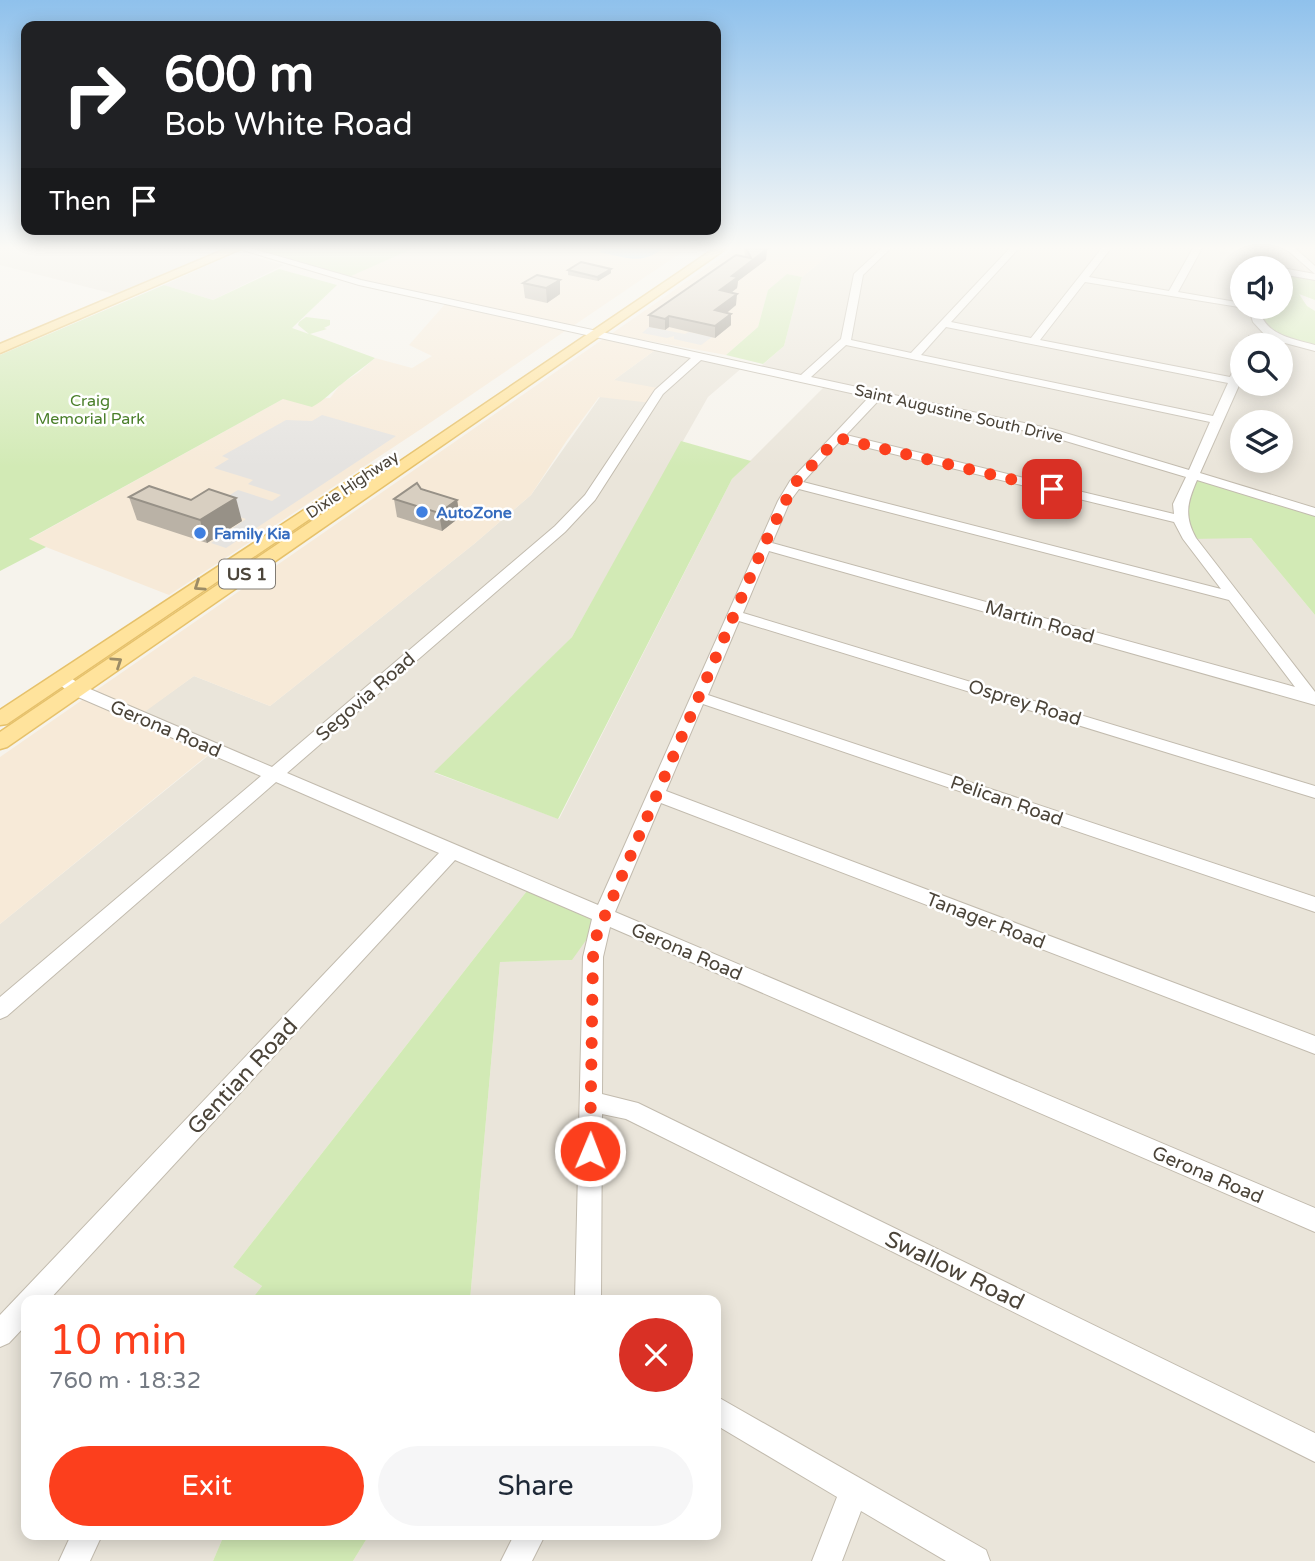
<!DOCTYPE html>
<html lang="en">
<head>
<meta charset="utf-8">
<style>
	body { margin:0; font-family:"Varela Round",sans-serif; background:#f6f6f7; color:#1f2937; height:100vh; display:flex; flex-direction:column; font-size:26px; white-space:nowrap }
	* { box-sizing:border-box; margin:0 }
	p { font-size:23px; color:#747a83 }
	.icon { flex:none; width:38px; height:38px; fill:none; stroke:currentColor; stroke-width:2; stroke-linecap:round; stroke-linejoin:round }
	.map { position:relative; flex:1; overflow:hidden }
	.sheet { position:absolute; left:21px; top:1295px; width:700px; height:245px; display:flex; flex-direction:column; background:#fff; border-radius:14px; box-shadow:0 4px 18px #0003 }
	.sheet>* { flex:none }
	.top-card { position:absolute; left:21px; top:21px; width:700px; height:214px; border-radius:14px; box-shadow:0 4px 18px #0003; background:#202124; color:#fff; overflow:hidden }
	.tools { position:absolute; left:1230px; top:256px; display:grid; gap:14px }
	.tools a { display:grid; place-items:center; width:63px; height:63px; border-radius:50%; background:#fff; box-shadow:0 4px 18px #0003; font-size:35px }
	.pin { position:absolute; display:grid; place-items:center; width:60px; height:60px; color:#fff; margin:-30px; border-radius:14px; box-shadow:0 4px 10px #0006 }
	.me { position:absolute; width:77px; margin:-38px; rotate:1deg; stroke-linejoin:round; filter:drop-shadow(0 0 5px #0008) }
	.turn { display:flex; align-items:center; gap:24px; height:147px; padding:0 28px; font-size:32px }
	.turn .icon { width:91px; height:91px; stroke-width:2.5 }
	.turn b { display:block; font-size:49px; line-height:60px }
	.then { display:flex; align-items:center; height:66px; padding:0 28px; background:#0003; gap:14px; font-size:26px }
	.round { display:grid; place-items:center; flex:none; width:74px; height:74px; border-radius:37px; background:#f6f6f7 }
	.summary { display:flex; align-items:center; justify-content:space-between; height:119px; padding:0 28px }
	h1 { font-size:42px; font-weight:600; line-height:52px; color:#fc3f1d }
	.button { display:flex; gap:14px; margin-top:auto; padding:14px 28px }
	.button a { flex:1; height:80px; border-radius:42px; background:#fc3f1d; color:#fff; font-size:28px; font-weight:600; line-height:80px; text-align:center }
	.button a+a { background:#f6f6f7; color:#1f2937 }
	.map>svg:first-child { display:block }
	.residential { fill:#eae5da; fill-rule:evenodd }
	.commercial { fill:#f7ead8 }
	.green { fill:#d2eab5 }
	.parking { fill:#e5e3e0 }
	.water { fill:#a9d4f2 }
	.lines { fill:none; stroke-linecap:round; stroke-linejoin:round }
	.minor-casing { stroke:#c2bbae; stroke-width:2 }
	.major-casing { stroke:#e6c16a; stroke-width:3 }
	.minor { fill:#fff; fill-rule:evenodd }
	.major { fill:#ffe39c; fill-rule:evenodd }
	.wall { fill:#bab2a6 }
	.shaded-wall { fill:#979187 }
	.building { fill:#d8cfc1; stroke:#979187; stroke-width:2 }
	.oneway { stroke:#9c8c66 }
	.route { stroke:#fc3f1d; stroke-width:12; stroke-dasharray:0 21.6 }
	.shop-dot { fill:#3f7fe0; stroke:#fff; stroke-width:2.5 }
	.labels { text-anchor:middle; stroke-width:5; stroke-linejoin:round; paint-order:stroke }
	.far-park-label { font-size:16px; fill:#4a7f2a; stroke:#fff }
	.far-street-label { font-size:16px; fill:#4b4439; stroke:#fff }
	.far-shop-label { font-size:16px; font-weight:bold; fill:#366cbe; stroke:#fff; text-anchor:start }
	.shield { fill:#fff; stroke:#817c74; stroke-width:2 }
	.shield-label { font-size:18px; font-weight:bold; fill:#4b4439 }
	.street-label { font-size:19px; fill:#4b4439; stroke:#fff }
	.near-street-label { font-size:23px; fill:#4b4439; stroke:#fff }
</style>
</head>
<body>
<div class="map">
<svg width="1315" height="1561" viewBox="0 0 1315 1561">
	<rect width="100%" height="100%" fill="#f6f3ec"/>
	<!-- residential -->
	<g class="residential">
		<polygon points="0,248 188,248 217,255 122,296 0,265"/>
		<path d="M838,248h363l55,8 -8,-8h67v31l-34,-7v-4h-39v38h15l58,40v163l-217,-66 -337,-77 23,-20 18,-69zM1242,345h39v38h-39zM1242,422h39v38h-39z"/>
		<polygon points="248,255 284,265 213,300 164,285 226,257"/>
		<polygon points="658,348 743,367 708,397 572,637 435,773 559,819 732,479 826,385 1051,436 1192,477 1251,538 1315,615 1315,1561 353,1561 369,1535 716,1535 716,1300 470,1300 500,962 572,960 530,887 233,1267 262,1286 251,1300 26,1300 26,1535 224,1535 213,1561 0,1561 0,924 214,751 138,716 194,676 270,706 474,544 531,495 600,397 614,380"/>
	</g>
	<!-- commercial -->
	<g class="commercial">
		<polygon points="414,248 688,248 573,326 349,277"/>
		<polygon points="735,248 838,248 802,277 787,274 768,290 758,327 726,355 611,334"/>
		<polygon points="446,303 568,329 421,429 169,595 28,540 283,399 330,398 341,384 358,373 375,358 412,368 432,356 409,345"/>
		<polygon points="606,337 658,348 614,380 663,389 652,403 599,397 567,440 531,495 474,544 270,706 194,676 139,716 214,750 0,924 0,757"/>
	</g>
	<!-- green -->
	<g class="green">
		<polygon points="248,248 414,248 349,277"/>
		<path d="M279,269l58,16 -45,43 17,6 -11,-9 1,-3 7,-5 24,3v5l-6,3 3,1 -17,5 65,24c-11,9 -21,16 -32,25 -11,8 -18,17 -31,24l-29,-8 -254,140 17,8 -46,24v-216l164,-70 49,15z"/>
		<polygon points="1281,272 1315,279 1315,300 1299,294 1307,306 1315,311 1315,346 1287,341 1259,328 1257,306 1281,306"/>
		<polygon points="787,274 802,277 784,346 763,364 726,355 758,327 768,290"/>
		<polygon points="681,441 751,461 732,479 558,819 434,772 572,637"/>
		<polygon points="1192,477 1315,514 1315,615 1251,538 1188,539 1177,518"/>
		<polygon points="530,887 604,915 572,960 500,962 470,1300 251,1300 262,1286 233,1267"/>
		<polygon points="224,1535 369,1535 353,1561 213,1561"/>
	</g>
	<!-- parking -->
	<g class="parking">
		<polygon points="649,327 685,334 689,332 712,337 701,345 674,339 674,336 667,338 642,333"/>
		<polygon points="322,415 396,436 226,548 211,543 246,519 210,507 238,490 272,501 281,495 248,484 253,480 214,468 229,459 222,456 286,420 312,421"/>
	</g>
	<!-- water -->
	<path class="water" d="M602,248h62c-23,17 -35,10 -61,5l-3,-1z"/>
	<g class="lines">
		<defs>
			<g id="minor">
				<path d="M236,248h14l111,32 440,95 40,-36 13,-65 28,-26h9l-28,27 -12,65 60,13 99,-105h9l-68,74 80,16 71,-90h9l-22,29 80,14 24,-43h9l-24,44 64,11 3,5 -160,-26 -45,58 190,37 8,-16 4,-1 -1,21 -41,92 115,35v8l-118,-36c-10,23 -13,36 -1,58l119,154v13l-546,-154 -26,62 572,173v12l-576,-177 -31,74 607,202v15l-612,-208 -37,87 649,245v18l-654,-251 -46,109 700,296v24l-705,-305 -7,30 -1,137 36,9 677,330v29l-689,-343 -24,-5 -1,186h-26l8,-343 9,-38 -137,-59 -406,440h-23v25l-17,18 -9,4v-32l439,-462 -163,-71 -269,234 -7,3v-22l261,-221 -190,-82 -19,-16 2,-3h12l17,11 189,81 283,-241 30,-31 70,-105 36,-32 -332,-73zM946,327l282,56 -15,33 -292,-61zM846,345l364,77 -21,48 -137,-41 -241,-52zM701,360l168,37 -79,84 -12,20 -180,404 -311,-132 278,-241 30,-32 68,-106zM880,399l169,37 137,41 -13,27 1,10 -328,-79zM840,441l334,81 9,17 38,50 -418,-107zM799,489l430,111 66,87 -523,-144 18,-42z"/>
				<polygon points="1285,248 1295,248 1315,266 1315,274"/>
				<polygon points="1282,268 1315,274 1315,280 1281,274"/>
				<path d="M1248,306h10c6,29 32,32 57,39v6l-30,-8 -36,-3v-4h17l-13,-14z"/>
				<polygon points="716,1396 986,1550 990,1561 946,1561 861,1511 842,1561 812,1561 837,1497 716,1425"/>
				<polygon points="71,1535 102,1535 90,1561 59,1561"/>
				<polygon points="514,1535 545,1535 532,1561 501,1561"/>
			</g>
			<g id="major">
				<polygon points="228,248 243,248 0,353 0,344"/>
				<polygon points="715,248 727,248 7,747 0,749 0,732"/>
				<polygon points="371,466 379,471 376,474 7,724 0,725 0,710"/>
			</g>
		</defs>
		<!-- minor casing -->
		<use href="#minor" class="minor-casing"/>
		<!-- major casing -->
		<use href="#major" class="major-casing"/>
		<!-- minor -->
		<use href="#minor" class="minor"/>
		<!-- major -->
		<use href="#major" class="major"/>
	</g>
	<!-- wall -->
	<g class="wall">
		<polygon points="744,248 767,249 766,260 738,281 737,288 731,293 736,305 727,313 731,325 715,338 669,327 665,330 649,327 649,315 745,257"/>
		<polygon points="568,270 611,273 598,281 568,275"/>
		<polygon points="537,275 560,294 547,303 525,298 523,283"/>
		<polygon points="421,489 457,500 460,517 442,531 397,517 394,499"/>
		<polygon points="129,497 242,521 207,543 137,520"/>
	</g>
	<!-- shaded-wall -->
	<g class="shaded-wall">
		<polygon points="767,249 766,260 738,281 737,288 719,302 720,290 732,276"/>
		<polygon points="611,269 611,273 598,281 597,277"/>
		<polygon points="560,280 560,294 547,303 546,288"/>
		<polygon points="737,294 736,305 715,322 715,310"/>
		<polygon points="731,314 731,325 715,338 715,326"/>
		<polygon points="669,316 669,327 665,330 665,319"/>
		<polygon points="236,498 242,521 207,543 200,520"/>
		<polygon points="457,500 460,517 442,531 439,513"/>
	</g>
	<!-- building -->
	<g class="building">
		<polygon points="746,248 767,249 732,276 738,277 720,290 737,294 715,310 731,314 715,326 669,316 665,319 649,315 736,255 751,258"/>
		<polygon points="581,262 611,269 597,277 568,270"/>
		<polygon points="537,275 560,280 546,288 523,283"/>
		<polygon points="417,483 421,489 457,500 439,513 394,499"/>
		<polygon points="149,486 191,500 209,489 236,498 200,520 129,497"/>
	</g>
	<!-- one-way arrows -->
	<defs><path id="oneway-chevron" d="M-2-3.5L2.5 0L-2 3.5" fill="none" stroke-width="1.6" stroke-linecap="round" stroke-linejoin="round" transform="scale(1.75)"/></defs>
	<g class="oneway">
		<use href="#oneway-chevron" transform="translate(199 586) rotate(146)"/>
		<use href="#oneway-chevron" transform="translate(117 662) rotate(-34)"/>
	</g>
	<!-- sky -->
	<linearGradient id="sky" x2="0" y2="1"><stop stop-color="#8fc1ec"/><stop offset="0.53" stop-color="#fbfaf6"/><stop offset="1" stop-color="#fbfaf6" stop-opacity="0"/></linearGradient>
	<rect width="1315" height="467" fill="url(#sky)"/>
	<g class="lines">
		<!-- route -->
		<polyline class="route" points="590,1151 593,957 597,934 764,545 794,484 838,438 1052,489"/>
	</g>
	<!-- markers -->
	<g class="shop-dot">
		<circle cx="422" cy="512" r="7"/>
		<circle cx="200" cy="533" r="7"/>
	</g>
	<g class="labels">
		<!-- far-park labels -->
		<g class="far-park-label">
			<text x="90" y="406">Craig<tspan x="90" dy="18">Memorial Park</tspan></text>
		</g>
		<!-- far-street labels -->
		<g class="far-street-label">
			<text transform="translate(959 413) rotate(13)" y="6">Saint Augustine South Drive</text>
			<text transform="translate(352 484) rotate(-34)" y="6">Dixie Highway</text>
		</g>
		<!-- far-shop labels -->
		<g class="far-shop-label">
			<text x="436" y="518">AutoZone</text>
			<text x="214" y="539">Family Kia</text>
		</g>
		<!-- shield labels -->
		<rect class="shield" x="219" y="559.5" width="56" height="29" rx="5"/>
		<g class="shield-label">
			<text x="247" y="580">US 1</text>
		</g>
		<!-- street labels -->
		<g class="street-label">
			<text transform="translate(1040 621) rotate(16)" y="7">Martin Road</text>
			<text transform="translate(365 696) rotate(-41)" y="7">Segovia Road</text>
			<text transform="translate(1025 702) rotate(17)" y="7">Osprey Road</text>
			<text transform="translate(166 728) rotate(23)" y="7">Gerona Road</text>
			<text transform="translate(1007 800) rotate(19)" y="7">Pelican Road</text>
			<text transform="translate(986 920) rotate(21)" y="7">Tanager Road</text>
			<text transform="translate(687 951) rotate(23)" y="7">Gerona Road</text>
			<text transform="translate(1208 1174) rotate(23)" y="7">Gerona Road</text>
		</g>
		<!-- near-street labels -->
		<g class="near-street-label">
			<text transform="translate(242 1076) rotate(-47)" y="8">Gentian Road</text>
			<text transform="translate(955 1270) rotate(26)" y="8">Swallow Road</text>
		</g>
	</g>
</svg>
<div class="tools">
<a><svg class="icon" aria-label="sound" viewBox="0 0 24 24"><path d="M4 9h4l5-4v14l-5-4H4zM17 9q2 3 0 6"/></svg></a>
<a><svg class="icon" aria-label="search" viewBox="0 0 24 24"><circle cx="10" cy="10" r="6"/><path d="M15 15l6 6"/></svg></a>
<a><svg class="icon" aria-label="layers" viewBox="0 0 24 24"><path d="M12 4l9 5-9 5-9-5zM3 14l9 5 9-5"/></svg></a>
</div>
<div class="pin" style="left:1052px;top:489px;background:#d93025"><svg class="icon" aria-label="arrive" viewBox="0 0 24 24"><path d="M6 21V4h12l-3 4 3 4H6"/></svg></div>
<svg class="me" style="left:590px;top:1151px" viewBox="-20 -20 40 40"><circle r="17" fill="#fc3f1d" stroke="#fff" stroke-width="3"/><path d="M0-11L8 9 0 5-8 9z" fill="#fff"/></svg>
<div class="top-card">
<div class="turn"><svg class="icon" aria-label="right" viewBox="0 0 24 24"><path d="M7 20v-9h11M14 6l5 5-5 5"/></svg><div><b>600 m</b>Bob White Road</div></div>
<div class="then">Then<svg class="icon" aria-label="arrive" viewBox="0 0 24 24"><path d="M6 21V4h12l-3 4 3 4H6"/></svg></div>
</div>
<section class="sheet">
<div class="summary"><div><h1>10 min</h1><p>760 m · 18:32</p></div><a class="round" style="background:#d93025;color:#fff"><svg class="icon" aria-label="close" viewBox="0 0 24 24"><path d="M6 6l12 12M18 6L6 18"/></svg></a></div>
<div class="button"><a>Exit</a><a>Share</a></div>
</section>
</div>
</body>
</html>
